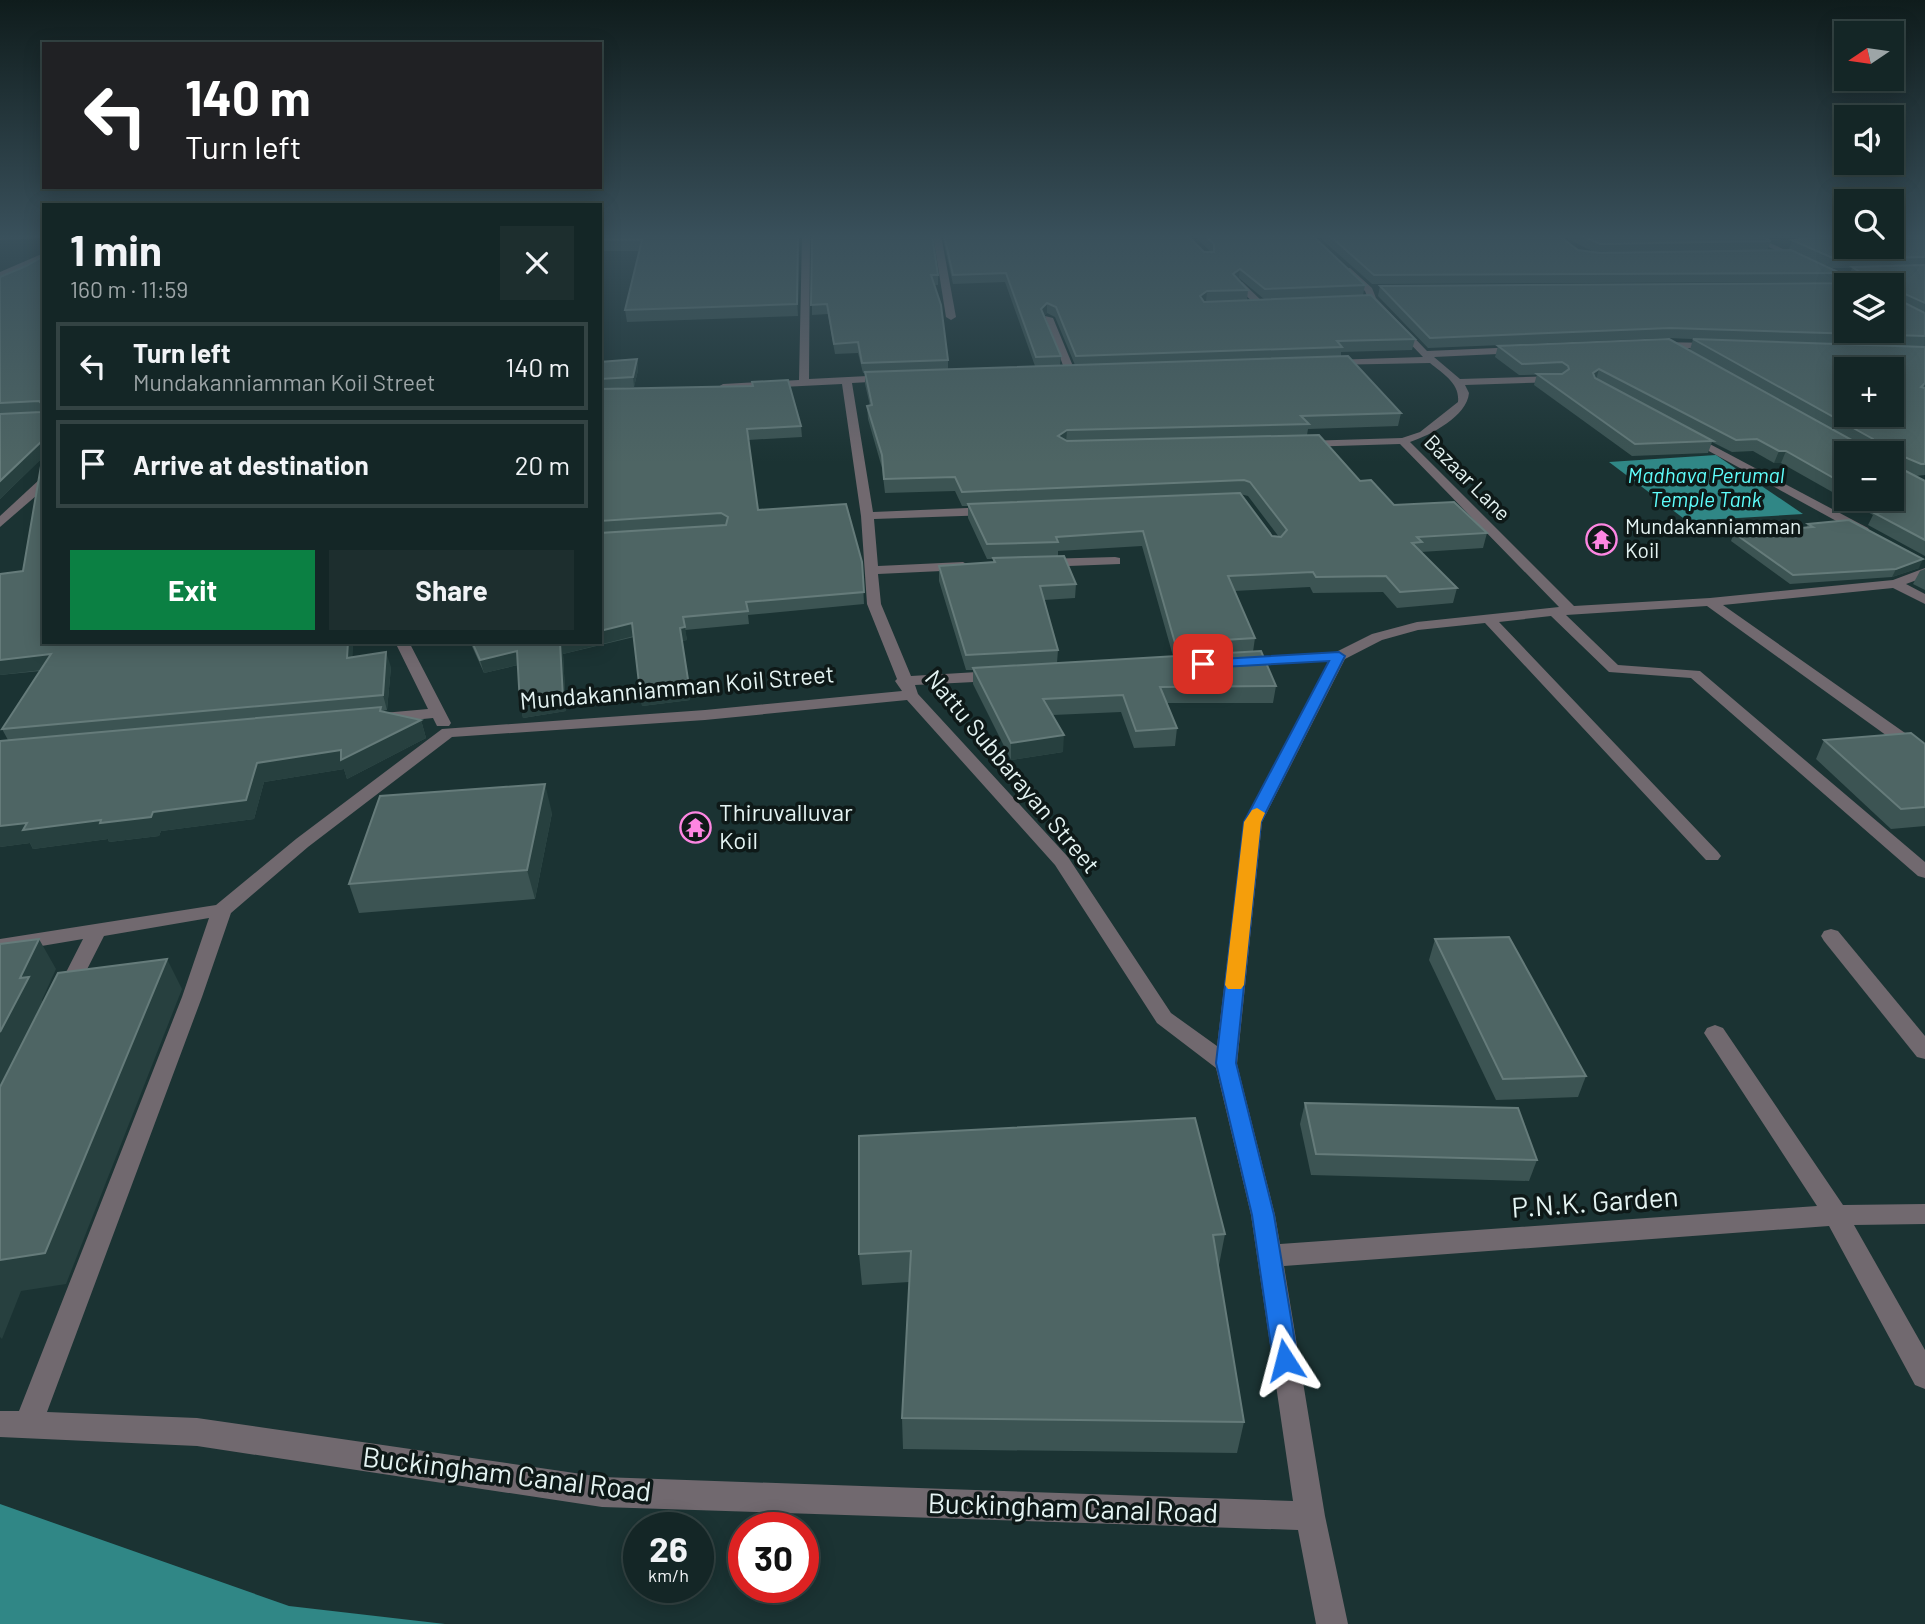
<!DOCTYPE html>
<html lang="en">
<head>
<meta charset="utf-8">
<style>
	body { margin:0; font-family:Barlow,sans-serif; background:#1d2e2e; color:#f1f3f6; height:100vh; display:flex; flex-direction:column; font-size:26px; white-space:nowrap }
	* { box-sizing:border-box; margin:0 }
	p { font-size:23px; color:#9da5a7 }
	.icon { flex:none; width:38px; height:38px; fill:none; stroke:currentColor; stroke-width:2; stroke-linecap:round; stroke-linejoin:round }
	.map { position:relative; flex:1; overflow:hidden }
	.drawer { position:absolute; left:42px; top:203px; width:560px; height:441px; display:flex; flex-direction:column; background:#142626; border-radius:0px; box-shadow:0 4px 18px #0003,0 0 0 2px #334343 }
	.drawer>* { flex:none }
	.banner { position:absolute; left:42px; top:42px; width:560px; height:147px; border-radius:0px; box-shadow:0 4px 18px #0003,0 0 0 2px #334343; background:#202124; color:#fff; overflow:hidden }
	.needle { width:46px; rotate:257deg }
	.buttons { position:absolute; left:1834px; top:21px; display:grid; gap:14px }
	.buttons a { display:grid; place-items:center; width:70px; height:70px; border-radius:0px; background:#142626; box-shadow:0 4px 18px #0003,0 0 0 2px #334343; font-size:35px }
	.speed { position:absolute; left:623px; top:1512px; display:flex; gap:14px; font-size:35px; font-weight:700; text-align:center }
	.speed>* { display:grid; place-content:center; width:91px; height:91px; border-radius:50%; background:#142626; box-shadow:0 4px 18px #0003,0 0 0 2px #334343; line-height:1 }
	.speed small { font-size:18px; font-weight:400 }
	.speed .limit { border:10px solid #d22; background:#fff; color:#111 }
	.pin { position:absolute; display:grid; place-items:center; width:60px; height:60px; color:#fff; margin:-30px; border-radius:14px; box-shadow:0 4px 10px #0006 }
	.me { position:absolute; width:77px; margin:-38px; rotate:351deg; stroke-linejoin:round; filter:drop-shadow(0 0 5px #0008) }
	.turn { display:flex; align-items:center; gap:24px; height:147px; padding:0 28px; font-size:32px }
	.turn .icon { width:91px; height:91px; stroke-width:2.5 }
	.turn b { display:block; font-size:49px; line-height:60px }
	.round { display:grid; place-items:center; flex:none; width:74px; height:74px; border-radius:0px; background:#1d2e2e }
	.head { display:flex; align-items:center; justify-content:space-between; height:119px; padding:0 28px }
	h1 { font-size:42px; font-weight:700; line-height:52px }
	.primary-button { display:flex; gap:14px; margin-top:auto; padding:14px 28px }
	.primary-button a { flex:1; height:80px; border-radius:0px; background:#0b8043; color:#fff; font-size:28px; font-weight:700; line-height:80px; text-align:center }
	.primary-button a+a { background:#1d2e2e; color:#f1f3f6 }
	ul { padding:0; list-style:none }
	li { display:flex; align-items:center; gap:21px; height:88px; margin:0 14px 10px; padding:0 14px; border:4px solid #334343; border-radius:0px }
	li div { flex:1 }
	li b { display:block; font-size:26px }
	li em { font-style:normal }
	.map>svg:first-child { display:block }
	.water { fill:#308786 }
	.lines { fill:none; stroke-linecap:round; stroke-linejoin:round }
	.minor { fill:#71696f; fill-rule:evenodd }
	.tertiary { fill:#71696f; fill-rule:evenodd }
	.wall { fill:#3c5453; fill-rule:evenodd }
	.shaded-wall { fill:#27403f }
	.building { fill:#4e6564; stroke:#657b7a; stroke-width:2; fill-rule:evenodd }
	.route { fill:#1a73e8; stroke:#114b97; stroke-width:2 }
	.slow { fill:#f59e0b }
	.labels { text-anchor:middle; stroke-width:7; stroke-linejoin:round; paint-order:stroke }
	.far-water-label { font-size:21px; font-style:italic; fill:#5ffefc; stroke:#0e1918 }
	.far-street-label { font-size:21px; fill:#e4f3f2; stroke:#0e1918 }
	.far-poi-label { font-size:21px; fill:#e4f3f2; stroke:#0e1918; text-anchor:start }
	.street-label { font-size:24px; fill:#e4f3f2; stroke:#0e1918 }
	.poi-label { font-size:24px; fill:#e4f3f2; stroke:#0e1918; text-anchor:start }
	.near-street-label { font-size:28px; fill:#e4f3f2; stroke:#0e1918 }
</style>
</head>
<body>
<div class="map">
<svg width="1925" height="1624" viewBox="0 0 1925 1624">
	<rect width="100%" height="100%" fill="#1b3333"/>
	<!-- water -->
	<g class="water">
		<polygon points="1716,455 1803,514 1687,521 1609,462"/>
		<polygon points="0,1504 289,1606 445,1624 0,1624"/>
	</g>
	<g class="lines">
		<!-- minor -->
		<g class="minor">
			<path d="M802,235h8l-1,144 78,-4 5,3 -5,3 -35,2 21,129 118,-5 6,4 -6,4 -117,4 4,47 85,-4 7,4 -7,4 -85,4 3,30 30,72 83,-5 8,5 -8,5 -79,4 3,9 150,163 103,156 46,33 27,-224 85,-161 -87,5 -7,-4 2,-3 99,-7 36,-18 45,-12 142,-15 -159,-163 -96,3 -6,-3 6,-3 98,-3 18,-6 38,-30c2,-19 -15,-28 -28,-39l-102,2 -2,-2 5,-3 92,-3 -54,-56 -4,-10 -21,-19v-4h6l22,20 4,10 51,53 92,-4 5,3 -5,3 -85,4 26,22 99,-3 5,3 -5,3 -94,3 4,8c-2,23 -38,42 -59,49l164,164 136,-8 183,-18 32,-12v9l-19,7 19,10v10l-32,-16 -170,17 202,142v13l-6,-1 -212,-153 -141,9 52,50 82,6 225,191v16l-7,-2 -227,-198 -82,-6 -58,-56 -52,6 219,230 3,4 -3,4h-12l-221,-237 -67,7 -36,10 -37,19 -83,163 -25,242 38,151 5,29 537,-38 -113,-173 3,-5 8,-3 8,3 120,177 82,-1v20l-71,1 71,125v39l-10,-4 -86,-159 -545,40 41,250 23,108h-32l-18,-94 -696,-23 -405,-61 -197,-9v-26h19l163,-414 27,-79 -105,18 -30,59 -7,2 -7,-2 -3,-5 26,-51 -83,14v-14l216,-34 80,-66 146,-110 263,-19 197,-19 -7,-10 2,-2 -30,-75 -6,-88 -19,-132 -119,6 -5,-3 5,-3 76,-4zM907,700l148,165 102,158 59,45 35,147 42,286 -691,-24 -405,-59 -150,-6 155,-415 29,-84 77,-66 144,-110 253,-17z"/>
			<polygon points="933,235 941,235 956,317 951,320 946,317"/>
			<polygon points="1743,235 1753,235 1860,285 1850,285"/>
			<polygon points="44,253 44,258 0,278 0,272"/>
			<polygon points="1236,282 1242,282 1264,303 1264,307 1258,307 1236,286"/>
			<polygon points="1045,316 1053,318 1075,371 1074,373 1065,371"/>
			<polygon points="1656,342 1715,343 1720,346 1715,349 1653,347 1653,343"/>
			<polygon points="1689,433 1868,528 1870,531 1864,535 1860,534 1685,438 1685,434"/>
			<polygon points="40,479 44,479 44,489 0,527 0,516"/>
			<polygon points="1115,557 1120,558 1120,564 1043,567 1036,563 1043,559"/>
			<polygon points="395,642 409,642 451,723 449,726 437,726 433,718 383,723 375,718 383,713 428,709"/>
			<polygon points="1831,929 1838,931 1925,1036 1925,1059 1917,1057 1824,941 1821,936 1824,931"/>
		</g>
		<!-- tertiary -->
		<polygon class="tertiary" points="44,235 44,238 0,240 0,236"/>
	</g>
	<!-- wall -->
	<g class="wall">
		<polygon points="600,235 799,235 798,316 627,322 625,310 640,251 600,251"/>
		<path d="M812,235l126,40v10h-4l14,75v9l87,-3 -30,-84 -52,2 -11,-49h245l17,17h7l-18,-17h119l53,50 -2,10 52,44 -3,11 -71,2v4l60,57 -3,13 -90,3 -1,6 53,46 34,24 93,28 -4,15 -62,4 36,36 -4,15 -56,5 -14,-16 -70,1 -3,-6 -76,4 21,47 -2,14 23,34 -3,17h-106l10,25 -2,18 -41,2 -13,-36 -68,3 10,37 -52,8 -38,-76v-14h-7l-27,-89v-15l54,-4v-3h-6l-19,-41v-12h-6l-7,-15 -70,2 -3,-25 -14,-49 -1,-13h3l-5,-22v-11h-2l-5,-20 -23,1 -7,-40 -16,1zM1239,278l25,21 -17,1 1,-10 -10,-11zM1047,313l8,4 20,48h-15l1,-9 -17,-40zM1240,494l8,2 31,41 -7,-1zM1142,546l31,110 -116,7 1,-13 -14,-50 31,-2 1,-14 -18,-28v-5z"/>
		<polygon points="1317,235 1558,235 1578,250 1596,253 1560,235 1759,235 1771,241 1767,251 1840,273 1836,282 1372,284"/>
		<polygon points="1760,235 1832,235 1770,240"/>
		<path d="M1925,235v240l-10,1 10,5v75l-57,-31 5,-10 -92,-52h-7l-21,-12 -21,1 -20,-10 -4,11 -76,3 -98,-71 3,-11h22l-40,1 -24,-18 3,-11 272,49 -80,-45 3,-11 73,3 -99,-4 -239,10 -50,-52 2,-10 470,-3 2,-5 -3,-2 3,-8h-20l-43,-19 3,-9zM1846,453l46,46h-46z"/>
		<polygon points="44,256 44,456 0,499 0,277 26,266"/>
		<polygon points="637,359 638,370 634,387 602,389 801,426 802,437 748,440 758,510 862,562 864,604 748,615 749,624 685,630 687,640 682,641 690,700 642,706 634,637 563,654 566,711 523,718 520,704 518,665 484,673 470,642 600,642 600,362"/>
		<polygon points="1808,524 1919,568 1892,577 1790,584 1731,541 1734,533 1806,528"/>
		<polygon points="1925,569 1925,590 1913,584 1920,571"/>
		<polygon points="23,571 44,642 353,642 352,657 391,667 387,710 382,711 382,712 421,720 426,738 347,779 344,769 264,782 254,819 161,831 159,836 109,842 108,839 33,849 30,843 0,847 0,741 8,740 2,729 40,671 0,675 0,574"/>
		<polygon points="1824,740 1925,744 1925,826 1891,829 1816,759"/>
		<polygon points="552,813 535,899 359,913 349,884"/>
		<polygon points="1435,939 1586,1076 1578,1097 1496,1100 1429,960"/>
		<polygon points="1305,1103 1537,1160 1529,1181 1311,1175 1300,1124"/>
		<polygon points="1225,1234 1219,1265 1218,1265 1244,1422 1237,1453 903,1449 902,1418 909,1282 862,1285 859,1254"/>
	</g>
	<!-- shaded-wall -->
	<g class="shaded-wall">
		<polygon points="798,235 799,235 798,316 797,304"/>
		<polygon points="1771,235 1832,235 1770,240"/>
		<polygon points="1240,269 1239,278 1232,284 1233,274"/>
		<polygon points="1207,291 1206,301 1199,306 1200,296"/>
		<polygon points="1047,303 1047,313 1041,319 1041,309"/>
		<polygon points="637,359 638,370 634,387 633,377"/>
		<polygon points="1599,369 1596,380 1593,373"/>
		<polygon points="1067,430 1066,443 1058,436"/>
		<polygon points="44,439 44,456 0,499 0,481"/>
		<polygon points="1779,451 1786,451 1781,463 1774,463"/>
		<polygon points="1923,559 1919,568 1892,577 1896,569"/>
		<polygon points="632,623 634,636 563,654 566,711 523,718 520,704 560,642 600,642 600,631"/>
		<polygon points="685,627 687,640 682,641 680,628"/>
		<polygon points="348,642 353,642 352,673 347,658"/>
		<polygon points="517,651 521,664 484,673 480,660"/>
		<polygon points="386,652 391,667 387,710 383,695"/>
		<polygon points="51,654 58,668 0,675 0,660"/>
		<polygon points="689,686 690,700 642,706 640,692"/>
		<polygon points="421,720 426,738 347,779 344,769 264,782 254,819 161,831 159,836 109,842 108,839 33,849 30,843 0,847 0,826 27,823 101,820 153,812 257,763"/>
		<polygon points="1064,735 1063,752 1011,760 1011,743"/>
		<polygon points="545,784 552,813 535,899 527,870"/>
		<polygon points="39,939 56,969 42,1000 46,1007 0,1100 0,1032 20,978"/>
		<polygon points="167,959 182,989 66,1284 21,1291 2,1339 0,1337 0,1260"/>
	</g>
	<!-- building -->
	<g class="building">
		<polygon points="600,235 798,235 797,304 625,310 642,240 600,240"/>
		<polygon points="812,235 932,235 938,275 931,275 941,305 948,360 862,363 858,342 834,344 827,304 811,305"/>
		<polygon points="944,235 1187,235 1204,252 1214,252 1214,244 1204,235 1312,235 1365,285 1265,289 1240,269 1233,274 1248,290 1207,291 1200,296 1204,302 1371,295 1415,339 1337,341 1342,347 1076,356 1056,307 1047,303 1041,309 1061,356 1036,357 1006,273 953,275"/>
		<polygon points="1329,235 1558,235 1578,250 1600,253 1791,250 1840,273 1374,275"/>
		<polygon points="1581,235 1759,235 1771,241 1600,244"/>
		<polygon points="1840,235 1846,235 1846,247 1892,247 1892,235 1925,235 1925,257 1835,259 1792,240"/>
		<polygon points="44,256 44,439 0,481 0,414 41,412 42,404 39,401 0,403 0,277 26,266"/>
		<path d="M1925,265v38l-31,-14 1,9 30,15v23l-255,-8 -240,10 -50,-52 470,-3 2,-5 9,-1 2,-3 -11,-7zM1846,285h46v46h-46z"/>
		<path d="M1669,339l188,104 15,1 1,-5 -180,-100 232,8v36l-4,4 4,1v76h-4l-26,-11 1,13 29,15v59l-51,-27 19,-2 -22,-12h21v-46h-46v32l-60,-34h-7l-22,-12 -21,1 -137,-71 -6,4 2,5 118,63 -78,3 -98,-70h25l7,-5 -1,-3 -6,-4 -40,2 -24,-18zM1846,369h46v46h-46z"/>
		<polygon points="1348,356 1401,413 1301,416 1309,424 1067,430 1058,436 1067,441 1319,435 1360,481 1371,480 1394,505 1454,502 1487,533 1417,537 1422,542 1412,543 1457,588 1400,592 1386,576 1316,577 1313,572 1228,576 1255,638 1175,643 1143,531 1056,537 1058,542 987,544 968,504 1240,493 1272,536 1281,537 1287,530 1250,482 1244,480 962,492 955,477 884,479 882,455 867,406 872,405 865,372"/>
		<polygon points="637,359 633,377 600,379 600,362"/>
		<polygon points="788,380 801,426 747,429 758,510 846,504 862,562 864,592 746,602 748,611 683,617 685,627 680,628 689,686 640,692 632,623 600,631 600,533 726,525 728,517 721,513 600,521 600,389 753,386 752,382"/>
		<polygon points="44,462 44,642 348,642 347,658 386,652 383,695 2,729 51,654 0,660 0,574 23,571 41,466"/>
		<polygon points="1849,520 1923,559 1896,569 1793,575 1734,533 1813,527 1808,524"/>
		<polygon points="1064,556 1076,584 1040,586 1058,650 966,655 939,566 995,562 993,558"/>
		<polygon points="472,642 560,642 563,698 520,704 517,651 480,660"/>
		<polygon points="1261,651 1276,686 1160,687 1177,728 1136,731 1123,695 1043,699 1064,735 1011,743 973,668"/>
		<polygon points="381,707 380,711 421,720 341,760 341,750 257,763 246,800 153,812 151,817 100,823 101,820 23,830 27,823 0,826 0,741"/>
		<polygon points="1911,733 1925,744 1925,807 1901,809 1824,740"/>
		<polygon points="545,784 527,870 349,884 380,796"/>
		<polygon points="1509,937 1586,1076 1503,1079 1435,939"/>
		<polygon points="39,939 20,978 29,977 0,1032 0,944"/>
		<polygon points="167,959 45,1253 0,1260 0,1087 58,973"/>
		<polygon points="1305,1103 1518,1108 1537,1160 1316,1154"/>
		<polygon points="1195,1118 1225,1234 1213,1235 1244,1422 902,1418 911,1251 859,1254 859,1136"/>
	</g>
	<!-- sky -->
	<linearGradient id="sky" x2="0" y2="1"><stop stop-color="#0f1c1c"/><stop offset="0.51" stop-color="#39505b"/><stop offset="1" stop-color="#39505b" stop-opacity="0"/></linearGradient>
	<rect width="1925" height="463" fill="url(#sky)"/>
	<!-- route -->
	<polygon class="route" points="1339,652 1345,656 1261,822 1236,1063 1274,1215 1298,1360 1294,1368 1285,1371 1277,1368 1273,1360 1252,1215 1216,1063 1244,822 1329,661 1203,668 1196,664 1203,660"/>
	<!-- slow -->
	<polygon class="slow" points="1257,808 1265,813 1261,822 1244,985 1241,989 1228,989 1225,985 1244,822 1252,810"/>
	<!-- icons -->
	<defs>
		<symbol id="temple-ring" viewBox="-11 -11 22 22"><circle r="9.5" fill="#0e1918" stroke="#fd86e2" stroke-width="1.5"/><path d="M0-6L5-2H3V0L6.5 2.5H4V6H1.5V3h-3V6H-4V2.5H-6.5L-3 0V-2H-5Z" fill="#fd86e2"/></symbol>
	</defs>
	<g fill-rule="evenodd">
		<use href="#temple-ring" x="1584" y="522" width="35" height="35"/>
		<use href="#temple-ring" x="678" y="810" width="35" height="35"/>
	</g>
	<g class="labels">
		<!-- far-water labels -->
		<g class="far-water-label">
			<text x="1706" y="483">Madhava Perumal<tspan x="1706" dy="24">Temple Tank</tspan></text>
		</g>
		<!-- far-street labels -->
		<g class="far-street-label">
			<text transform="translate(1467 478) rotate(45)" y="7">Bazaar Lane</text>
		</g>
		<!-- far-poi labels -->
		<g class="far-poi-label">
			<text x="1625" y="534">Mundakanniamman<tspan x="1625" dy="24">Koil</tspan></text>
		</g>
		<!-- street labels -->
		<g class="street-label">
			<text transform="translate(677 688) rotate(-5)" y="8">Mundakanniamman Koil Street</text>
			<text transform="translate(1012 772) rotate(50)" y="8">Nattu Subbarayan Street</text>
		</g>
		<!-- poi labels -->
		<g class="poi-label">
			<text x="719" y="821">Thiruvalluvar<tspan x="719" dy="28">Koil</tspan></text>
		</g>
		<!-- near-street labels -->
		<g class="near-street-label">
			<text transform="translate(1595 1202) rotate(-4)" y="10">P.N.K. Garden</text>
			<text transform="translate(507 1474) rotate(7)" y="10">Buckingham Canal Road</text>
			<text transform="translate(1073 1508) rotate(2)" y="10">Buckingham Canal Road</text>
		</g>
	</g>
</svg>
<div class="buttons">
<a><svg class="needle" viewBox="-14 -14 28 28"><path d="M0-13l5 13h-10z" fill="#e53935"/><path d="M0 13l5-13h-10z" fill="#9da5a7"/></svg></a>
<a><svg class="icon" aria-label="sound" viewBox="0 0 24 24"><path d="M4 9h4l5-4v14l-5-4H4zM17 9q2 3 0 6"/></svg></a>
<a><svg class="icon" aria-label="search" viewBox="0 0 24 24"><circle cx="10" cy="10" r="6"/><path d="M15 15l6 6"/></svg></a>
<a><svg class="icon" aria-label="layers" viewBox="0 0 24 24"><path d="M12 4l9 5-9 5-9-5zM3 14l9 5 9-5"/></svg></a>
<a>+</a>
<a>−</a>
</div>
<div class="speed"><div>26<small>km/h</small></div><div class="limit">30</div></div>
<div class="pin" style="left:1203px;top:664px;background:#d93025"><svg class="icon" aria-label="arrive" viewBox="0 0 24 24"><path d="M6 21V4h12l-3 4 3 4H6"/></svg></div>
<svg class="me" style="left:1285px;top:1360px" viewBox="-20 -20 40 40"><path d="M0-17L14 15 0 8-14 15z" fill="#1a73e8" stroke="#fff" stroke-width="4"/></svg>
<div class="banner">
<div class="turn"><svg class="icon" aria-label="left" viewBox="0 0 24 24"><path d="M17 20v-9H6M10 6l-5 5 5 5"/></svg><div><b>140 m</b>Turn left</div></div>
</div>
<section class="drawer">
<div class="head"><div><h1>1 min</h1><p>160 m · 11:59</p></div><a class="round"><svg class="icon" aria-label="close" viewBox="0 0 24 24"><path d="M6 6l12 12M18 6L6 18"/></svg></a></div>
<ul>
<li><svg class="icon" aria-label="left" viewBox="0 0 24 24"><path d="M17 20v-9H6M10 6l-5 5 5 5"/></svg><div><b>Turn left</b><p>Mundakanniamman Koil Street</p></div><em>140 m</em></li>
<li><svg class="icon" aria-label="arrive" viewBox="0 0 24 24"><path d="M6 21V4h12l-3 4 3 4H6"/></svg><div><b>Arrive at destination</b></div><em>20 m</em></li>
</ul>
<div class="primary-button"><a>Exit</a><a>Share</a></div>
</section>
</div>
</body>
</html>
